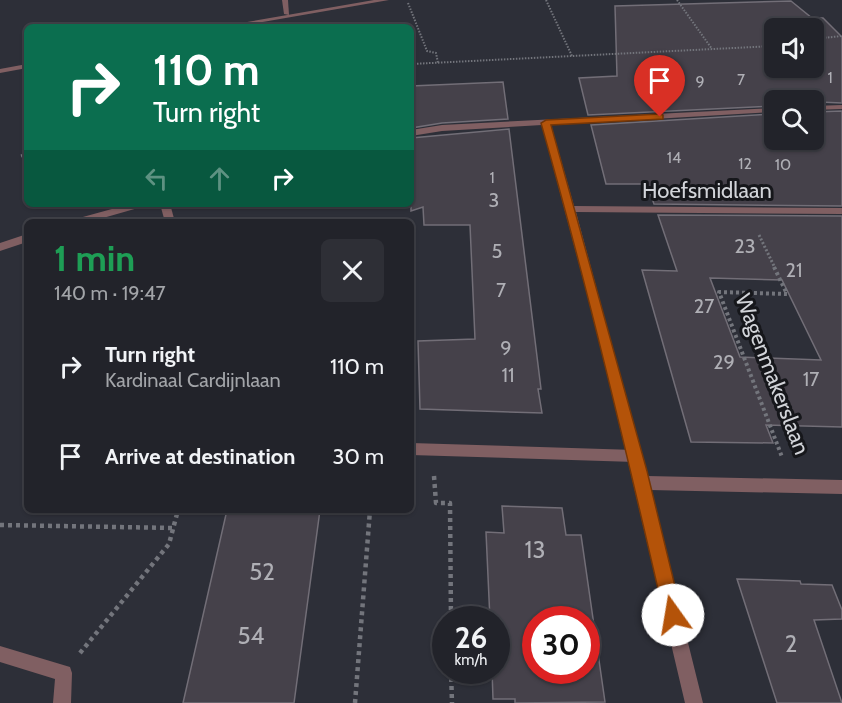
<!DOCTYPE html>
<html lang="en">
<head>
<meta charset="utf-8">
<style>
	body { margin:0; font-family:Cabin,sans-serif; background:#2e2f36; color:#f1f3f6; height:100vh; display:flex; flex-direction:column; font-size:22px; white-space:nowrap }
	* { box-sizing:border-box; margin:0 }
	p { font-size:20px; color:#a2a4a8 }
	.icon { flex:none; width:33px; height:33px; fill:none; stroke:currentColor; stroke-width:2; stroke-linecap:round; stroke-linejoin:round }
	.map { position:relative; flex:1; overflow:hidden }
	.panel { position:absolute; left:24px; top:219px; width:390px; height:294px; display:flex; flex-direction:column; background:#22232a; border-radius:9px; box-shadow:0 2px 4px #0004,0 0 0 2px #3f4047 }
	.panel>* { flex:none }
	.hud { position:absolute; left:24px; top:24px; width:390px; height:183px; border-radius:9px; box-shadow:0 2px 4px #0004,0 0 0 2px #3f4047; background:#0b6e4f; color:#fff; overflow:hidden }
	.fabs { position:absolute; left:764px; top:18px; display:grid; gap:12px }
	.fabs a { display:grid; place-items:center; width:60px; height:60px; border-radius:9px; background:#22232a; box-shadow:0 2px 4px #0004,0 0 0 2px #3f4047; font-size:30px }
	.speed { position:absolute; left:432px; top:606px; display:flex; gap:12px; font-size:30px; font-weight:700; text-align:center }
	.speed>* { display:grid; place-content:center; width:78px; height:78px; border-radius:50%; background:#22232a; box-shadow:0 2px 4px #0004,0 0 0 2px #3f4047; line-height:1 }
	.speed small { font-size:15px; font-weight:400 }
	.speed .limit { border:9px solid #d22; background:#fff; color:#111 }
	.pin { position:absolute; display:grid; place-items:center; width:51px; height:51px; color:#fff; margin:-62px -26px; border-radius:50% 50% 50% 0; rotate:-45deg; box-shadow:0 0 6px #0007 }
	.pin .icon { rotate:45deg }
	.me { position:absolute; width:66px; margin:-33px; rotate:347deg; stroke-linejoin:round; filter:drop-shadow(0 0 4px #0008) }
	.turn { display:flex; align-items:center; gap:21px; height:126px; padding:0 30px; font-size:27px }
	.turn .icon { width:78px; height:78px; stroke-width:2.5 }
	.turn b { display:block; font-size:42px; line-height:51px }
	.lanes { display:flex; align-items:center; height:57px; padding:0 30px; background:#0003; justify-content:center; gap:30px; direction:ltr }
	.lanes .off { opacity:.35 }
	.round { display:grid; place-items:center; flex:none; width:63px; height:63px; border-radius:9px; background:#2e2f36 }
	.head { display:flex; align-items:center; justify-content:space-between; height:102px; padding:0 30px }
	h1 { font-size:36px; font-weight:700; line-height:45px; color:#1e9e55 }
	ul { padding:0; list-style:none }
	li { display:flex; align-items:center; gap:18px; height:90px; padding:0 30px }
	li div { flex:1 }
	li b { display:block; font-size:22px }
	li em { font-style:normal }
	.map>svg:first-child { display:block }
	.building { fill:#45414a; stroke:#726e77; stroke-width:1.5; fill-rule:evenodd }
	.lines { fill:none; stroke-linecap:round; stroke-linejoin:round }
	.path-far3 { stroke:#73757c; stroke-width:2; stroke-dasharray:1.5 1.5; stroke-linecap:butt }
	.path-far2 { stroke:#73757c; stroke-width:3; stroke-dasharray:2 2; stroke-linecap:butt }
	.path-far1 { stroke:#73757c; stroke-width:4; stroke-dasharray:3 3; stroke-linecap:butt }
	.path { stroke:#73757c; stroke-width:4.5; stroke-dasharray:4 4; stroke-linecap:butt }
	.service { fill:#805f62; fill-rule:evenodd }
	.minor { fill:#805f62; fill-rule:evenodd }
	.tertiary { fill:#805f62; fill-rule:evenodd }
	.route { fill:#b45309; stroke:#753606; stroke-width:1.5 }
	.labels { text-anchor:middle; stroke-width:6; stroke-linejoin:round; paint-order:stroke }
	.far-number-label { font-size:16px; fill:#afafb5 }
	.number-label { font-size:20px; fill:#afafb5 }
	.street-label { font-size:22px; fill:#d2d4d9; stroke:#16171b }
	.near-number-label { font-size:24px; fill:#afafb5 }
</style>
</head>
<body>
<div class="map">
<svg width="842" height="703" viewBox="0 0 842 703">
	<rect width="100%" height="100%" fill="#2d2f38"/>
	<!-- building -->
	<g class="building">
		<path d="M791,1l21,17h11l19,19v66l-68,-3v6l-186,9 -9,-37 38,-2 -2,-70zM774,28h39v40h-39z"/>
		<polygon points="503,82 508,119 442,123 411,128 411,86"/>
		<polygon points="842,111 842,206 654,204 647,184 606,184 591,125 774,114 774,140 813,140 813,112"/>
		<polygon points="509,129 541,389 538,389 542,413 420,409 418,341 475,339 470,225 424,225 423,207 411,211 411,138"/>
		<path d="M658,215l184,1v211l-76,-2 7,18 -82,-1 -49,-172 35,1zM710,278l72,2 39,80 -81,-3z"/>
		<path d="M502,506l60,2 4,27h15l24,167 -90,1v-4h-22l-1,-29h4v-50h-6l-4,-88 18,1zM536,620h50v50h-50z"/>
		<polygon points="227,510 320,510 294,703 183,703"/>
		<polygon points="737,579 800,581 801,584 832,585 842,610 842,619 814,620 842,703 777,703"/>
	</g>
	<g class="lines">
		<!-- path-far3 -->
		<g class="path-far3">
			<polyline points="546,0 572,56"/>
			<polyline points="677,0 712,49"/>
			<polyline points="408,3 427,51 436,53 438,63"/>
			<polyline points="813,39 842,36"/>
			<polyline points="411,64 774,46"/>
		</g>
		<!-- path-far2 -->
		<g class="path-far2">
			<polyline points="21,156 27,154"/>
			<polyline points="759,235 775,268"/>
		</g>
		<!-- path-far1 -->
		<polyline class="path-far1" points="774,267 787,294 719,292 782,457"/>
		<!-- path -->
		<g class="path">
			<polyline points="434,476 436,503 450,503 451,620"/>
			<polyline points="0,525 174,528"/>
			<polyline points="80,653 169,544 178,510"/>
			<polyline points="451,670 452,703"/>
			<polyline points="355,703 370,510"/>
		</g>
		<!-- service -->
		<g class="service">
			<polygon points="160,204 170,204 175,222 165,222"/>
			<polygon points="411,443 635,450 640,451 642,456 640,461 635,462 411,455"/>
		</g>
		<!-- minor -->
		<g class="minor">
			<polygon points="282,0 288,0 289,15 284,14"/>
			<polygon points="842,105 842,109 813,110 813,106"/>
			<polygon points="774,108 774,112 551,125 574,206 842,208 842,214 576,212 647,476 842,480 842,494 650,490 703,703 685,703 599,339 542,125 442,131 411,136 411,130 442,125"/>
			<polygon points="130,204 147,204 145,206 89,222 71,222 72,220"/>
			<polygon points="27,234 27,242 0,251 0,243"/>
			<polygon points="0,646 70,667 72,673 71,703 53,703 55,679 0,662"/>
		</g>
		<!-- tertiary -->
		<g class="tertiary">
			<polygon points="374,0 389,0 234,27 218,27"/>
			<polygon points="27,64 27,68 0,73 0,69"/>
		</g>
	</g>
	<!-- route -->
	<path class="route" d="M660,114l3,1v4l-112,6 96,346 35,144 -2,6 -7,3 -6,-3 -3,-6c-38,-165 -77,-330 -123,-492l5,-3z"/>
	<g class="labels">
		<!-- far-number labels -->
		<g class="far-number-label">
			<text x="830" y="83">1</text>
			<text x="741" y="85">7</text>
			<text x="700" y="87">9</text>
			<text x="674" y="163">14</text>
			<text x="745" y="169">12</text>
			<text x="783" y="170">10</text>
			<text x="492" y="183">1</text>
		</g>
		<!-- number labels -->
		<g class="number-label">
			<text x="494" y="207">3</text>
			<text x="745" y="253">23</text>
			<text x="497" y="258">5</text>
			<text x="794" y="277">21</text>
			<text x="501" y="297">7</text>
			<text x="704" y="313">27</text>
			<text x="506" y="355">9</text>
			<text x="724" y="369">29</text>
			<text x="508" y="382">11</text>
			<text x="811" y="386">17</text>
		</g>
		<!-- street labels -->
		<g class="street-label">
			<text x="707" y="198">Hoefsmidlaan</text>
			<text transform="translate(773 374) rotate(69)" y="8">Wagenmakerslaan</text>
		</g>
		<!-- near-number labels -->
		<g class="near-number-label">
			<text x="535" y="558">13</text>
			<text x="262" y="580">52</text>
			<text x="251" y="644">54</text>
			<text x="791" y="652">2</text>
		</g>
	</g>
</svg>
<div class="fabs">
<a><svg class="icon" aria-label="sound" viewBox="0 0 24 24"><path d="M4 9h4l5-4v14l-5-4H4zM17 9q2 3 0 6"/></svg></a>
<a><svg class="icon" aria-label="search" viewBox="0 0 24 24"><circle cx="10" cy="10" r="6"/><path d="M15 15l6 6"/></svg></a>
</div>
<div class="speed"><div>26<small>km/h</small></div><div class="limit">30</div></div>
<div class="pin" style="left:660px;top:117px;background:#d93025"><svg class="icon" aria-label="arrive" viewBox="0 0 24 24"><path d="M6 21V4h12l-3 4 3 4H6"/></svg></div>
<svg class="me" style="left:673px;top:615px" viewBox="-20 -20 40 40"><circle r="19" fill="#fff"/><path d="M0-13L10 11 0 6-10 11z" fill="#b45309"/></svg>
<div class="hud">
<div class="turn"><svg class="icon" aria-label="right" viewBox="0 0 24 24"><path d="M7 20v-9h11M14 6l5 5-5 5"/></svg><div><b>110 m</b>Turn right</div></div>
<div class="lanes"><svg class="icon off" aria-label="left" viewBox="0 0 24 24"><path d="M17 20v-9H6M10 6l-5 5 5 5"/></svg><svg class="icon off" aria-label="ahead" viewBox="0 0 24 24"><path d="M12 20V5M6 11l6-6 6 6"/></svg><svg class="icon" aria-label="right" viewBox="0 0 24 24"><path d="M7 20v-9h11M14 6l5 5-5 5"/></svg></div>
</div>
<section class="panel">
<div class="head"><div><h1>1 min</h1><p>140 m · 19:47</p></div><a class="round"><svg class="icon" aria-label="close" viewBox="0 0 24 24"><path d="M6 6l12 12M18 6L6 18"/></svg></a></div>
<ul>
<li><svg class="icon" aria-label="right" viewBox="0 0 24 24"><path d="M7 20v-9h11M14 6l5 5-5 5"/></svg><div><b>Turn right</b><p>Kardinaal Cardijnlaan</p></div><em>110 m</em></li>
<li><svg class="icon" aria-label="arrive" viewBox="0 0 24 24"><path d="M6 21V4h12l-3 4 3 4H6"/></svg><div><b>Arrive at destination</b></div><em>30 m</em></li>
</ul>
</section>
</div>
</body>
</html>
